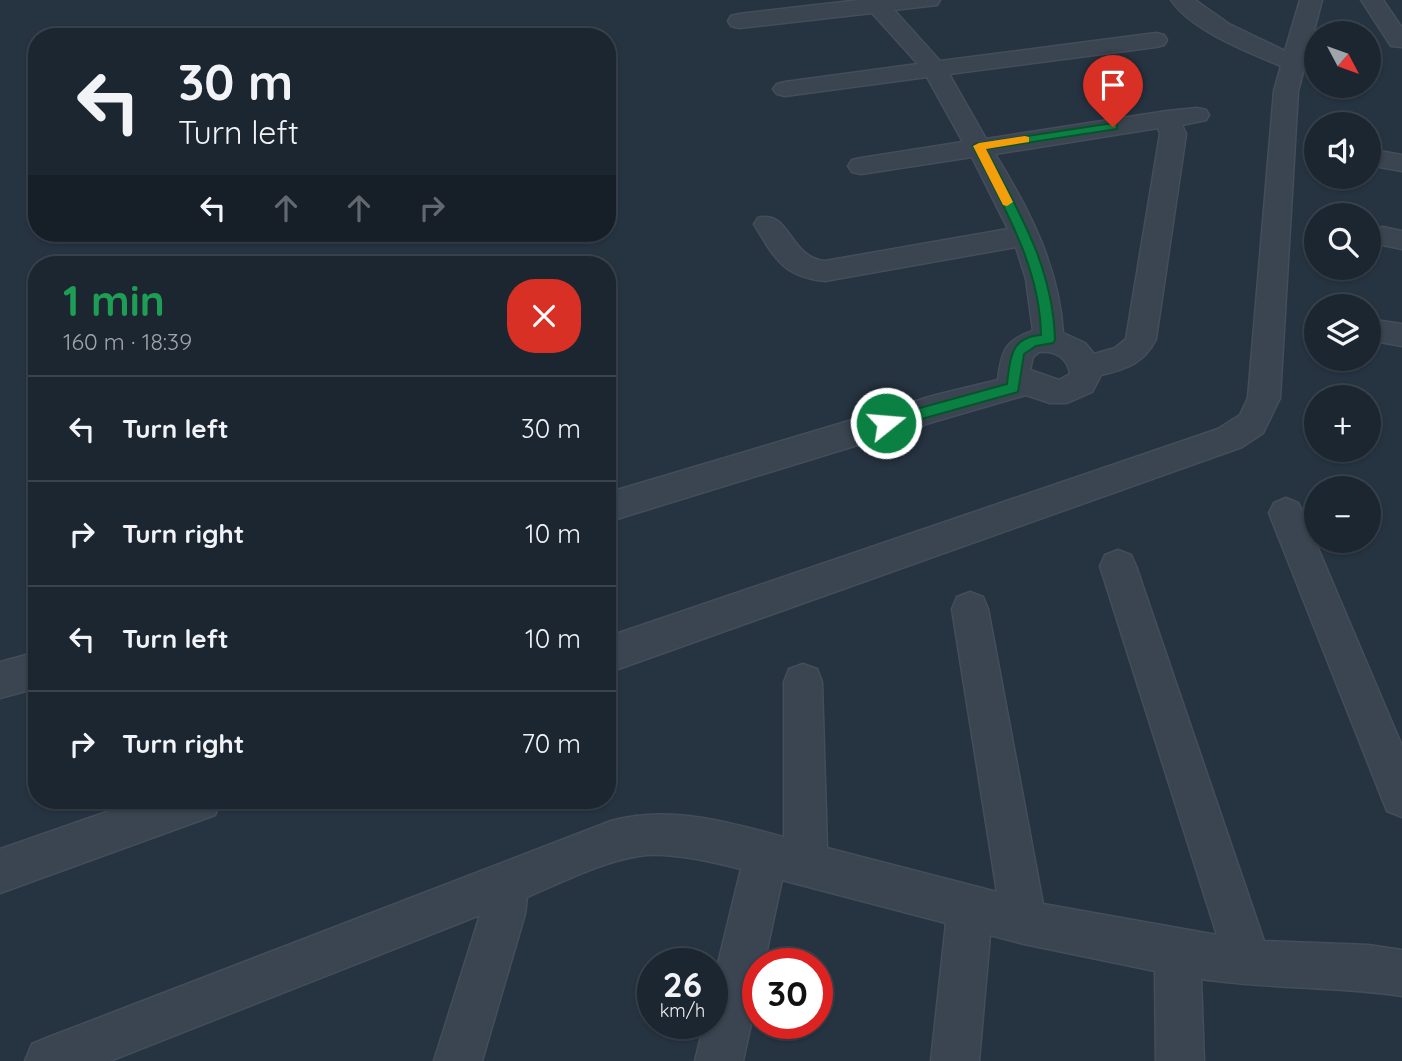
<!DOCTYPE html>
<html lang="en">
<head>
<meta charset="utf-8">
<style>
	body { margin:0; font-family:Quicksand,sans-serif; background:#252e39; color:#f1f3f6; height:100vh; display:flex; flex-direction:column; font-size:26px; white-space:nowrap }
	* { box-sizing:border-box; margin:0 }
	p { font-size:23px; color:#a0a5ab }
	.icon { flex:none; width:38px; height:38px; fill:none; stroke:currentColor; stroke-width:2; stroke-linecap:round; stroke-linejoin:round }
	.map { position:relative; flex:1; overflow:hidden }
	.drawer { position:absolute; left:28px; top:256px; width:588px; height:553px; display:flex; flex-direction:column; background:#1c2631; border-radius:28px; box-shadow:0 2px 5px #0004,0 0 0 2px #3a434d }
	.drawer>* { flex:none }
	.banner { position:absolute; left:28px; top:28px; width:588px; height:214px; border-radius:28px; box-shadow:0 2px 5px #0004,0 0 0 2px #3a434d; background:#1c2631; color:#f1f3f6; overflow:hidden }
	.needle { width:46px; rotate:131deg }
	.controls { position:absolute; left:1304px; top:21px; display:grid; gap:14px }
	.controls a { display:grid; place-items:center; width:77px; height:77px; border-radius:50%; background:#1c2631; box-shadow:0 2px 5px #0004,0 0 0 2px #3a434d; font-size:35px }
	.speed { position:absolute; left:637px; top:948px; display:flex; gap:14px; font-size:35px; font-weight:700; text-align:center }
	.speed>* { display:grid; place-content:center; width:91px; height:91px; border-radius:50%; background:#1c2631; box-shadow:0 2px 5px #0004,0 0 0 2px #3a434d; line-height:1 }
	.speed small { font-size:18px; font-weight:400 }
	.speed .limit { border:10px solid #d22; background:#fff; color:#111 }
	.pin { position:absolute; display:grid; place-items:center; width:60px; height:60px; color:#fff; margin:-72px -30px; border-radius:50% 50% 50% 0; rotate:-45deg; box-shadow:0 0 7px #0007 }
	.pin .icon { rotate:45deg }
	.me { position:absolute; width:77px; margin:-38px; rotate:73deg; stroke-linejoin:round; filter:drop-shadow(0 0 5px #0008) }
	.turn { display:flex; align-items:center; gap:24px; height:147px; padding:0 35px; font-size:32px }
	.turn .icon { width:91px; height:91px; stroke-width:2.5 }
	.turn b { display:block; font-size:49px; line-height:60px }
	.lanes { display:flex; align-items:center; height:66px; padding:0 35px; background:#0003; justify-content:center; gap:35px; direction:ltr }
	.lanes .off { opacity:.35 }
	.round { display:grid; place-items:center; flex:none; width:74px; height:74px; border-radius:28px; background:#252e39 }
	.summary { display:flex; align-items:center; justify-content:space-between; height:119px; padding:0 35px }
	h1 { font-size:42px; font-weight:700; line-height:52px; color:#1e9e55 }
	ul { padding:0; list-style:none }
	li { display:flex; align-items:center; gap:21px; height:105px; padding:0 35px; border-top:2px solid #3a434d }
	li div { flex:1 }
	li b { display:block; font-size:26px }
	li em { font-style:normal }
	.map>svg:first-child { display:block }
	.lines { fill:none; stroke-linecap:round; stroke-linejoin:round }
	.minor-casing { stroke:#444e5a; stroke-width:3 }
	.minor { fill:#3a4551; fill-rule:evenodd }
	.route { fill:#0b8043; stroke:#07532c; stroke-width:2 }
	.slow { fill:#f59e0b }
</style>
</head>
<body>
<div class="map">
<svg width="1402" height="1061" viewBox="0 0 1402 1061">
	<rect width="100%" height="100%" fill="#263341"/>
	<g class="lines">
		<defs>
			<g id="minor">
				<path d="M860,0h80l-3,5 -43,5 46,51 216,-28 8,2 3,5 -3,5 -8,2 -207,27 37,65 181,-28 30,-3 9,2 3,5 -3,5 -24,5 4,9 -30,205c-12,24 -29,30 -55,36l-9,17 -25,11h-17l-24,-8 -90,26 -329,101v-29l329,-98 62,-15c3,-28 7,-40 35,-49l-7,-52 -10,-32 -191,34c-42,-4 -51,-24 -71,-57l4,-6c32,-9 31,40 67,43l183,-32 -36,-72 -111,17 -9,-2 -4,-6 4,-6 9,-2 102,-16 -36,-65 -142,19 -8,-2 -4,-5 4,-5 8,-2 133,-18 -46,-51 -133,15 -8,-2 -3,-5 3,-5 8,-2zM1158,128l2,6 -34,205 -11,9 -21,6 -9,-11 -22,-10c-4,-66 -34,-124 -68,-179zM1039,352c15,-2 29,5 31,22l-11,6 -29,-10 3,-13z"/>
				<path d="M1171,0h24l34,24 56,27 15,-51h22l-24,91 -18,307 -17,35 -21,14 -635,226v-36l611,-208 22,-14 8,-17 26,-307 7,-25c-33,-14 -89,-35 -110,-66z"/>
				<polygon points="1361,0 1383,0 1402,28 1402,47 1391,46"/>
				<polygon points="1374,150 1402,155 1402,171 1368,165 1368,151"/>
				<polygon points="1383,227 1402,231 1402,249 1373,243 1369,236 1373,229"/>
				<polygon points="1375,320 1402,324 1402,346 1368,340 1368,322"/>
				<polygon points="1286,498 1298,503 1303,513 1402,746 1402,817 1387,811 1269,513 1274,503"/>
				<path d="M1118,550l13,5 5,11 128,375 104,4 34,5v46c-67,-10 -134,-7 -201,-17l3,82h-48l-1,-90 -131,-27 -34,-9 -11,126h-48l15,-138 -164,-43 -18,84h-6v28l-15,69h-48l9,-37h8v-36l29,-119c-27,-7 -75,-18 -102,-13 -38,6 -76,26 -112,41l-2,17 -43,147h-48l46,-146 -370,146h-85l7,-17 17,-7 562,-216c61,-16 114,1 173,16v-155l5,-13 14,-5 14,5 5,13 5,166 170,44 -45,-283 5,-12 13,-5 13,5 5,12 55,295 174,31 -117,-369 5,-11z"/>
				<polygon points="37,652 37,688 0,698 0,662"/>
				<polygon points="141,800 221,800 215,815 0,893 0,849"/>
			</g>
		</defs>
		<!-- minor casing -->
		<use href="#minor" class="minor-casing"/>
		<!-- minor -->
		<use href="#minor" class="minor"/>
	</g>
	<!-- route -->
	<path class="route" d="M1113,123l4,1v5l-131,20c33,63 67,118 69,191l-2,3 -17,3 -12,8 -6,38 -132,37 -6,-2 -2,-4 2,-4 127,-35c3,-25 3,-47 34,-49 -1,-69 -38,-129 -68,-189l2,-2z"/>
	<!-- slow -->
	<polygon class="slow" points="1025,136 1029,137 1029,142 986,149 1013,202 1007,206 1003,205 973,146 979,143"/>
</svg>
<div class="controls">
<a><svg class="needle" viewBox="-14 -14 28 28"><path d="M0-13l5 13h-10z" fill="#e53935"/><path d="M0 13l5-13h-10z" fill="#a0a5ab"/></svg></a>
<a><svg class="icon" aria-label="sound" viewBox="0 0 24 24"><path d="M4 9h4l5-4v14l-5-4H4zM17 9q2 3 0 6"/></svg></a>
<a><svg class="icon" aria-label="search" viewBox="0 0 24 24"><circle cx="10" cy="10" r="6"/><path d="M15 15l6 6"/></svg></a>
<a><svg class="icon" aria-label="layers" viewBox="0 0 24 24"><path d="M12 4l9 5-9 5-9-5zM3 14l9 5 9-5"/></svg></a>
<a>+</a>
<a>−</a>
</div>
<div class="speed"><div>26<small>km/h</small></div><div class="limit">30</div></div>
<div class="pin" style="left:1113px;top:127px;background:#d93025"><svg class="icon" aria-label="arrive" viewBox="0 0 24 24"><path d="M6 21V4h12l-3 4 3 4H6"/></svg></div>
<svg class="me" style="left:886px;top:423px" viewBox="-20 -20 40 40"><circle r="17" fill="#0b8043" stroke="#fff" stroke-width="3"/><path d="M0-11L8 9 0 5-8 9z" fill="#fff"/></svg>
<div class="banner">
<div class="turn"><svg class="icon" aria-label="left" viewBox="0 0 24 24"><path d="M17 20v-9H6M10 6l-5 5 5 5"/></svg><div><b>30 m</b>Turn left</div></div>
<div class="lanes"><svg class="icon" aria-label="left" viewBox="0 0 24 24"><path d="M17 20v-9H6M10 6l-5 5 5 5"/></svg><svg class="icon off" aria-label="ahead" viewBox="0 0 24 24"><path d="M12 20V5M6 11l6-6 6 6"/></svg><svg class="icon off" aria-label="ahead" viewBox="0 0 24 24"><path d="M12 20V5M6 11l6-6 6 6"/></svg><svg class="icon off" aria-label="right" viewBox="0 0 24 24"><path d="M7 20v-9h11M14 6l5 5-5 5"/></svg></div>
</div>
<section class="drawer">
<div class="summary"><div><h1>1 min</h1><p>160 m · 18:39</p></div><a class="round" style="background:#d93025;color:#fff"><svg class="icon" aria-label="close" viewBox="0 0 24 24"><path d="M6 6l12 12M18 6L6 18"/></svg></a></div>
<ul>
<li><svg class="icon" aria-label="left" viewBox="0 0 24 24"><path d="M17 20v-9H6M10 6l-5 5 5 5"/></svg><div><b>Turn left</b></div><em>30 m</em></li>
<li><svg class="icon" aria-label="right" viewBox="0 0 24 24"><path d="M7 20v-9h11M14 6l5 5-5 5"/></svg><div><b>Turn right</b></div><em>10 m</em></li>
<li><svg class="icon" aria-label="left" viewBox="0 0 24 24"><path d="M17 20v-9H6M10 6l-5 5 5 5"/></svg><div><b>Turn left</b></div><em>10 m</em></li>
<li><svg class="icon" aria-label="right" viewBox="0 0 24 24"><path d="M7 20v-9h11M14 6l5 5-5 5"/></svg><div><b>Turn right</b></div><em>70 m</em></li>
</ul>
</section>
</div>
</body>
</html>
